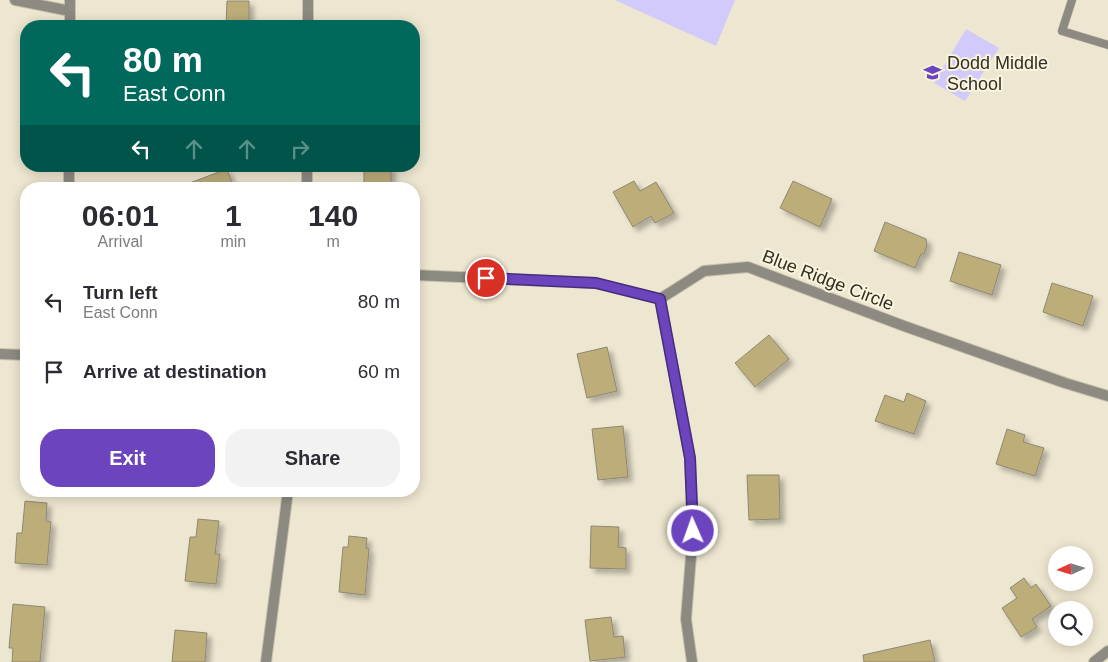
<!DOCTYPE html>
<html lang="en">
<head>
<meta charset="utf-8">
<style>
	body { margin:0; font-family:Helvetica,sans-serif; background:#f2f2f3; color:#2b2b33; height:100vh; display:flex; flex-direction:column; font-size:19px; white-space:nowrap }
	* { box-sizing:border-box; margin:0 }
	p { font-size:16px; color:#7c7c81 }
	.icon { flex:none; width:28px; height:28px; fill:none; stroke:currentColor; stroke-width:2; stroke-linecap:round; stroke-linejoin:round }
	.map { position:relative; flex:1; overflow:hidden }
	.panel { position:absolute; left:20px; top:182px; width:400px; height:315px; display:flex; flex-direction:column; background:#fff; border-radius:20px; box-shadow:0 2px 12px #0003 }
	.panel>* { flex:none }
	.hud { position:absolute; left:20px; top:20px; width:400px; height:152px; border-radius:20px; box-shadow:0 2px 12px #0003; background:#00695c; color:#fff; overflow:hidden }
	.needle { width:32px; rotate:266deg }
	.controls { position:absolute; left:1048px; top:546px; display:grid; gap:10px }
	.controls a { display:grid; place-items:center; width:45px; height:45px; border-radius:50%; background:#fff; box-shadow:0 2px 12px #0003; font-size:25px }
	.pin { position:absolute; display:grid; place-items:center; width:42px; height:42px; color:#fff; margin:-21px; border:2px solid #fff; border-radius:50%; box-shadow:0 1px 5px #0007 }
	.me { position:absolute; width:55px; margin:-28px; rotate:358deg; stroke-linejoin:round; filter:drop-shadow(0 0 4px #0008) }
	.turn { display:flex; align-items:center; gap:18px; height:105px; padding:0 20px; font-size:22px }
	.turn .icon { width:65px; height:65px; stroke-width:2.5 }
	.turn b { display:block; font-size:35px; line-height:42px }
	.lanes { display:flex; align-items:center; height:48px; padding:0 20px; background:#0003; justify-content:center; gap:25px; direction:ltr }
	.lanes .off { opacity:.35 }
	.eta { display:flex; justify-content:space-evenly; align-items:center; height:85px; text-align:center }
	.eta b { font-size:30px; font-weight:700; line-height:35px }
	.action { display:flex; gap:10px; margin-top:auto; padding:10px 20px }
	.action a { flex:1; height:58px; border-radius:20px; background:#6c45be; color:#fff; font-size:20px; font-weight:700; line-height:58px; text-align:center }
	.action a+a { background:#f2f2f3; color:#2b2b33 }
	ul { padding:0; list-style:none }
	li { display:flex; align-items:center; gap:15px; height:70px; padding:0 20px }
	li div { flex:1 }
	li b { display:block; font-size:19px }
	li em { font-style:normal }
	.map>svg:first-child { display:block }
	.green { fill:#d3cafc }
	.building { fill:#bcad79; stroke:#8e8874; filter:url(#shadow) }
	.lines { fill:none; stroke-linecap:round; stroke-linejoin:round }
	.lane-casing { stroke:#c7c1ae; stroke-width:9 }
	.street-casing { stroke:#c7c1ae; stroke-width:12 }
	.lane { stroke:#8d8a81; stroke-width:8 }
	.street { stroke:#8d8a81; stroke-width:10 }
	.route-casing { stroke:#462d7c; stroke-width:12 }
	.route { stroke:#6c45be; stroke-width:9 }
	.labels { text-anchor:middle; stroke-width:4; stroke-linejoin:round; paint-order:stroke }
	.poi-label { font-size:18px; fill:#312f26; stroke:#faf4dd; text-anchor:start }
	.street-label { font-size:18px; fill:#312f26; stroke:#faf4dd }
</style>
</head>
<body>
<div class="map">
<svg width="1108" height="662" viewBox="0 0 1108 662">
	<defs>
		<filter id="shadow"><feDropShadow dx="4.5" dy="4.5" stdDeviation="2.5" flood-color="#0004"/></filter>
	</defs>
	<rect width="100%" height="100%" fill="#ede6d0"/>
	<!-- green -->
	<g class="green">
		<polygon points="615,0 735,0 716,46"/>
		<polygon points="966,29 999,48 965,101 934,83"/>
	</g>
	<!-- building -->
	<g class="building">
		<polygon points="227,1 249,1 249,26 226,26"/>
		<rect x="364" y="166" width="27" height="23"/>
		<polygon points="227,169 234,189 179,189 179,187"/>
		<polygon points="634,181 640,191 656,182 674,213 655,223 651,216 633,227 613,192"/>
		<polygon points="793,181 832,199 820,227 780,208"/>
		<polygon points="885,222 926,239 927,245 924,254 921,254 915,268 874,251"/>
		<polygon points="959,252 1001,265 992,295 950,281"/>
		<polygon points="1052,283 1093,296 1083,326 1043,312"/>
		<polygon points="769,335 789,359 755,387 735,363"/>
		<polygon points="607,347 617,391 587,398 577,354"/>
		<polygon points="907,393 926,401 914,434 875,421 885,395 904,402"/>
		<polygon points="623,426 628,477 598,480 592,429"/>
		<polygon points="1007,429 1025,435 1023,442 1044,448 1035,476 996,464"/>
		<polygon points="747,475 779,475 780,519 749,520"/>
		<polygon points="25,501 47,503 46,521 51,522 47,565 15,563 17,533 22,533"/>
		<polygon points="198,519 219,521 215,554 220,554 216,584 185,581 190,537 196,537"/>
		<polygon points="591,526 619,527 618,547 626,548 626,569 590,568"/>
		<polygon points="349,536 367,538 366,548 369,549 365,595 339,592 343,547 348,547"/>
		<polygon points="1024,578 1031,588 1036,584 1051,606 1032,619 1037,627 1021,637 1002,608 1017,598 1010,588"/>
		<polygon points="13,604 45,607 40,662 12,662 13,648 9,648"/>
		<polygon points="611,617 614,637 623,636 625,657 590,661 585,620"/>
		<polygon points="175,630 207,633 205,662 172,662"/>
		<polygon points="930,640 935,662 864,662 863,655"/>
	</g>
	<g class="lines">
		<defs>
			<polyline id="lane" points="1072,0 1062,31 1108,45"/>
			<g id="street">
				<polyline points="15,0 70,11"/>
				<polyline points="70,26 70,0"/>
				<polyline points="308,26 308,0"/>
				<polyline points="69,189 69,166"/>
				<polyline points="307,189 307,166"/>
				<polyline points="414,275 595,283 660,299"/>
				<polyline points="660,299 704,271 748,267 904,326 1065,383 1108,396"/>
				<polyline points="660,299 690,458 693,531 686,619 692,662"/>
				<polyline points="0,354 26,355"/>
				<polyline points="266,662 288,491"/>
				<polyline points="1094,662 1108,651"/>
			</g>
		</defs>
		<!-- lane casing -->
		<use href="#lane" class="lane-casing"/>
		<!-- street casing -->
		<use href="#street" class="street-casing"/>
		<!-- lane -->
		<use href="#lane" class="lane"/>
		<!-- street -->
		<use href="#street" class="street"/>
	</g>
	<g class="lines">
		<defs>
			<polyline id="route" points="486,278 596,283 660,299 690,458 693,531"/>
		</defs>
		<!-- route casing -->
		<use href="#route" class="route-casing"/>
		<!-- route -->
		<use href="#route" class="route"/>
	</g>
	<!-- icons -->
	<defs>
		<symbol id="school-bare" viewBox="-9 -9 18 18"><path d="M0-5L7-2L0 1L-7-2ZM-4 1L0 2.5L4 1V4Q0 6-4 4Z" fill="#6c45be" stroke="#faf4dd" stroke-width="2.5" paint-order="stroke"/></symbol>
	</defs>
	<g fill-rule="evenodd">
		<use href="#school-bare" x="920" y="60" width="25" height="25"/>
	</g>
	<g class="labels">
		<!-- poi labels -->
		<g class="poi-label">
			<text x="947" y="69">Dodd Middle<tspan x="947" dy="21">School</tspan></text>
		</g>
		<!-- street labels -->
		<g class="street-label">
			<text transform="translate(828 280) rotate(21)" y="6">Blue Ridge Circle</text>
		</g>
	</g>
</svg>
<div class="controls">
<a><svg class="needle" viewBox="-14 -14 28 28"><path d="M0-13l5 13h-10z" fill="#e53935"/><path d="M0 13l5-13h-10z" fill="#7c7c81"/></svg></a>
<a><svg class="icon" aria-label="search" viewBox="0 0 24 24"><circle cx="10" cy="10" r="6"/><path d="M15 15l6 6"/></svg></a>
</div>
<div class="pin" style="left:486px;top:278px;background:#d93025"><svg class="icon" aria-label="arrive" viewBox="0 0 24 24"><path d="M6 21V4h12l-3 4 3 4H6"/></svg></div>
<svg class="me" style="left:693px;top:531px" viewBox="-20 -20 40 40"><circle r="17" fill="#6c45be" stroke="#fff" stroke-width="3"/><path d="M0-11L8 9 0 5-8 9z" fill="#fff"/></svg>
<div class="hud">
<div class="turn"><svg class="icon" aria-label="left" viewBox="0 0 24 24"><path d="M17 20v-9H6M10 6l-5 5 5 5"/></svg><div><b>80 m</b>East Conn</div></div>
<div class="lanes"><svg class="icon" aria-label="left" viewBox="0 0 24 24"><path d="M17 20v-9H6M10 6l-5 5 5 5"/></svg><svg class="icon off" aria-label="ahead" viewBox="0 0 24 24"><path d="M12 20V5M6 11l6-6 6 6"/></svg><svg class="icon off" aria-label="ahead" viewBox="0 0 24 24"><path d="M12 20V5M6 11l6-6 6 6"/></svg><svg class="icon off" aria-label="right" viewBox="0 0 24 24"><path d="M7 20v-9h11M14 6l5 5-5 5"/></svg></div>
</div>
<section class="panel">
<div class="eta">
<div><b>06:01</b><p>Arrival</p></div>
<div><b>1</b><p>min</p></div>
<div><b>140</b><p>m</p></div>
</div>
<ul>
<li><svg class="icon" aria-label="left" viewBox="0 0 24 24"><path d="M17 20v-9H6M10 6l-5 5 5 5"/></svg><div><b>Turn left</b><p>East Conn</p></div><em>80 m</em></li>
<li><svg class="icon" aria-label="arrive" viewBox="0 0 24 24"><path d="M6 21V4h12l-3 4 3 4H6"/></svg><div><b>Arrive at destination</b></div><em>60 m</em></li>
</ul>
<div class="action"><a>Exit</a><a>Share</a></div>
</section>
</div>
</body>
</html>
